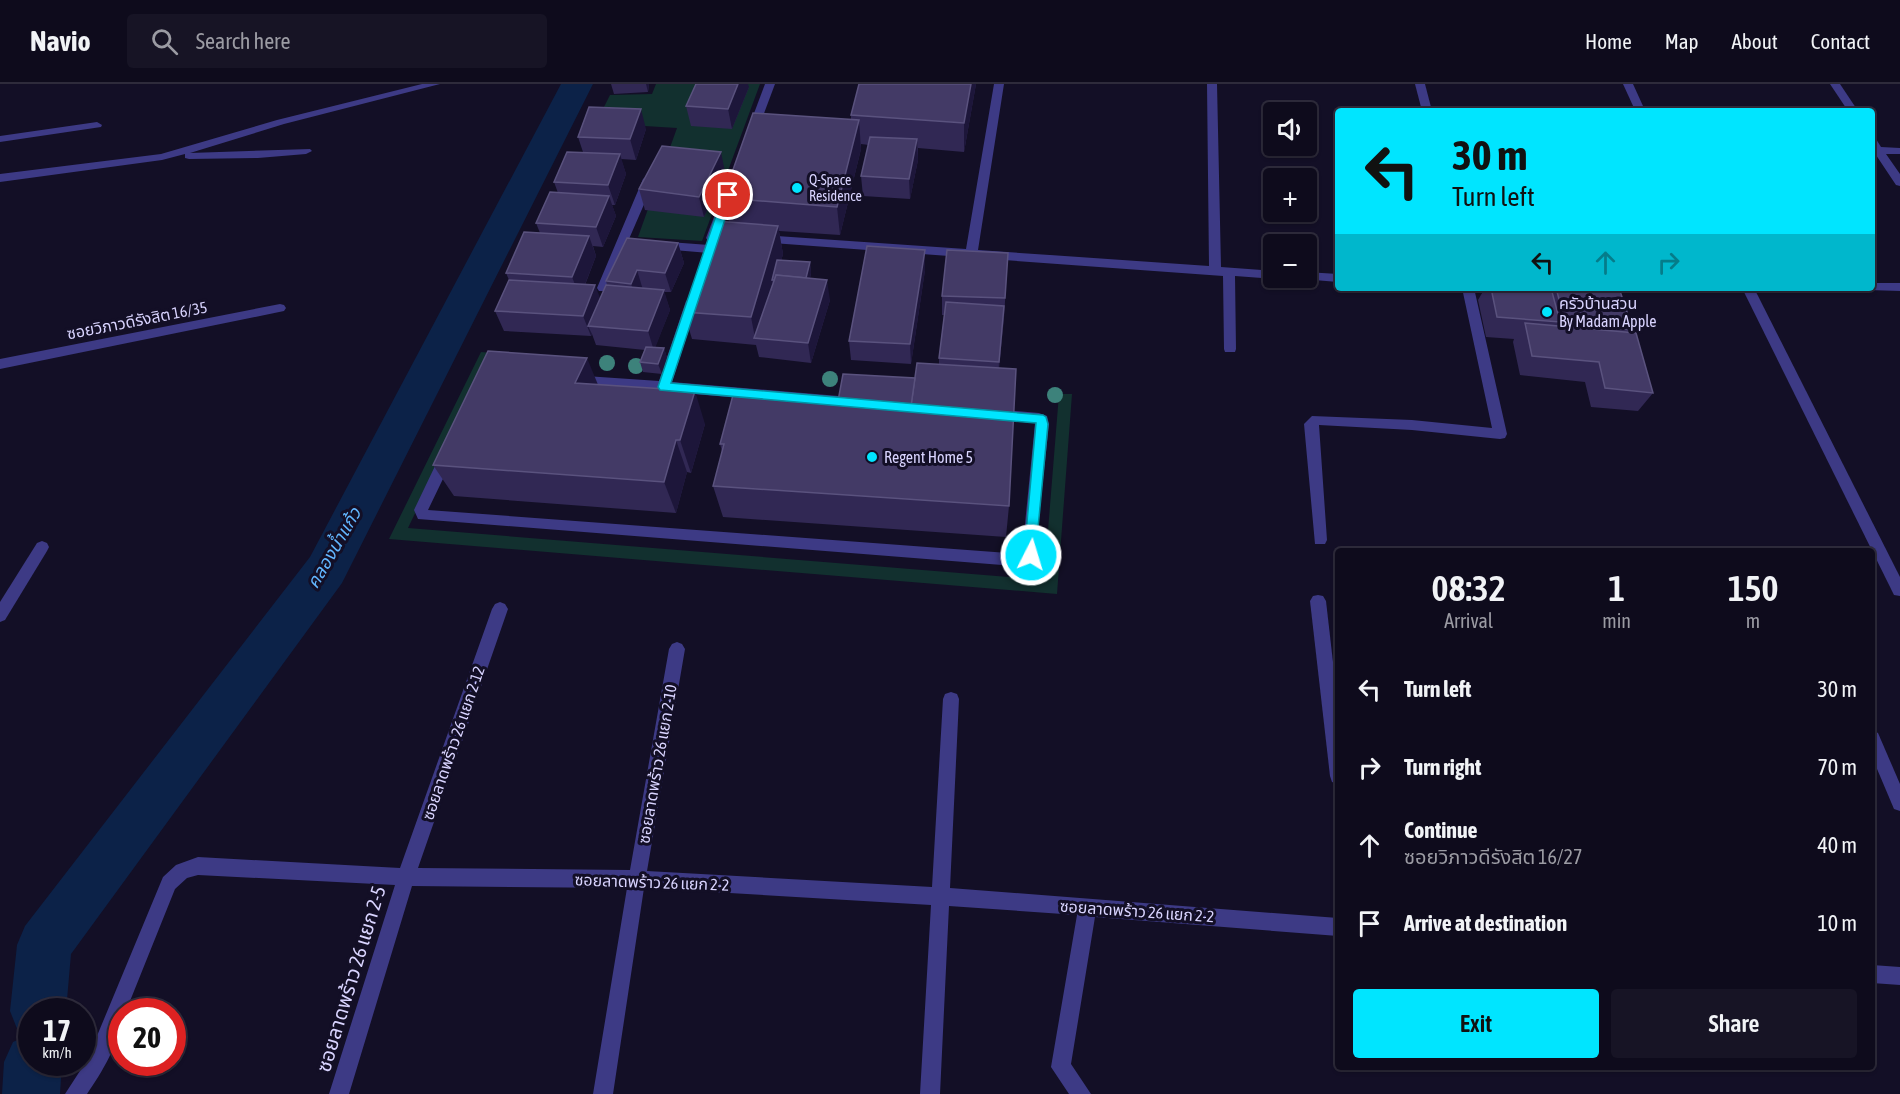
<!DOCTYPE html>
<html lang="en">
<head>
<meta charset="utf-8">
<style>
	body { margin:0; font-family:"Asap Condensed","Noto Sans Thai",sans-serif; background:#171425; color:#f1f3f6; height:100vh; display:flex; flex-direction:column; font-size:22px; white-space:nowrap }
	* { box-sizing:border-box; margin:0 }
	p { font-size:20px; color:#9b9ba3 }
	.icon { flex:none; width:33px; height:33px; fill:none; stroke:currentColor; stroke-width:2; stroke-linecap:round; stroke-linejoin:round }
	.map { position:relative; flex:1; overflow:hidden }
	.sheet { position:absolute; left:1335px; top:464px; width:540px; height:522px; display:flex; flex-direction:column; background:#0e0b1c; border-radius:6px; box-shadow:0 2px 4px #0004,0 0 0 2px #2e2b3b }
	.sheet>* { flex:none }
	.guide { position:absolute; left:1335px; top:24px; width:540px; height:183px; border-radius:6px; box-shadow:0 2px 4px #0004,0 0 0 2px #2e2b3b; background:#00e5ff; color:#111; overflow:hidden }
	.controls { position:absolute; left:1263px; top:18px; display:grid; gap:12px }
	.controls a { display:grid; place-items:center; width:54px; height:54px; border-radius:6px; background:#0e0b1c; box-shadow:0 2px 4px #0004,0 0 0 2px #2e2b3b; font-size:30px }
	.speed { position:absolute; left:18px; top:914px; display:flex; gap:12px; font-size:30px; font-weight:700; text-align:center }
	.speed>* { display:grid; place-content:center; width:78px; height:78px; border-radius:50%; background:#0e0b1c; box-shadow:0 2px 4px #0004,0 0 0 2px #2e2b3b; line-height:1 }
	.speed small { font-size:15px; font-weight:400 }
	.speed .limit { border:9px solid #d22; background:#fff; color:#111 }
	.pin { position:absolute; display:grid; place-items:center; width:51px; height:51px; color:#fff; margin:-26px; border:3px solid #fff; border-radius:50%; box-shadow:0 2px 6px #0007 }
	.me { position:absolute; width:66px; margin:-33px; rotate:5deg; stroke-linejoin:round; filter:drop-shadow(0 0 4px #0008) }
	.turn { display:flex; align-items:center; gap:21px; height:126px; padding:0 18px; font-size:27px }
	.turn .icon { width:78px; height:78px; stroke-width:2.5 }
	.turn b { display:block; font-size:42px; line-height:51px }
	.lanes { display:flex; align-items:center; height:57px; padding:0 18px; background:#0003; justify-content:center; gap:30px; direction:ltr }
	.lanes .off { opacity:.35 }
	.eta { display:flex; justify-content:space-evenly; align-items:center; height:102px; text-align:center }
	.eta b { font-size:36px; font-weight:600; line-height:42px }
	.cta { display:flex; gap:12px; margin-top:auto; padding:12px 18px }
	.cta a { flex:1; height:69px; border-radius:6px; background:#00e5ff; color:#111; font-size:24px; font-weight:600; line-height:69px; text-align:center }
	.cta a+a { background:#171425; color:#f1f3f6 }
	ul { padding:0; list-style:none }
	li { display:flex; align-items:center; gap:18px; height:78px; padding:0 18px }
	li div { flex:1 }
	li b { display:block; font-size:22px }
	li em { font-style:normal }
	header { display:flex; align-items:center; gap:36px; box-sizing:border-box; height:84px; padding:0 30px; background:#0e0b1c; border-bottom:2px solid #2e2b3b }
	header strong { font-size:28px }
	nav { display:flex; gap:33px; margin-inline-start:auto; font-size:21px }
	.search { width:420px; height:54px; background:#171425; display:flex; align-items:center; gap:15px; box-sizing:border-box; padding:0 21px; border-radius:6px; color:#9b9ba3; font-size:22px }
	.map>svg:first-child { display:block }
	.green { fill:#12302f }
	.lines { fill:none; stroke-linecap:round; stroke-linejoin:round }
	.canal { fill:#0c2248; fill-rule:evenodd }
	.minor { fill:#3d3a85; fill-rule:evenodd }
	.tree { fill:#3d827b }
	.wall { fill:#312854 }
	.shaded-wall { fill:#1d163a }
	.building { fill:#433a66; stroke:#5a527e; stroke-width:1.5 }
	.route { fill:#00e5ff; stroke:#0095a6; stroke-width:1.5 }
	.poi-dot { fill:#00e5ff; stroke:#130f26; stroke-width:2 }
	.labels { text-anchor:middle; stroke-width:6; stroke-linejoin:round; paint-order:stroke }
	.far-poi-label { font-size:14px; fill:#d9d4ff; stroke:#130f26; text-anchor:start }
	.poi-label { font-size:16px; fill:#d9d4ff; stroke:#130f26; text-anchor:start }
	.street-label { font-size:16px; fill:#d9d4ff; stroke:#130f26 }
	.water-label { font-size:18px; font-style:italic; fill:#62b6ff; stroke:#130f26 }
	.near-street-label { font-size:20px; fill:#d9d4ff; stroke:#130f26 }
</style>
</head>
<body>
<header>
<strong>Navio</strong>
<div class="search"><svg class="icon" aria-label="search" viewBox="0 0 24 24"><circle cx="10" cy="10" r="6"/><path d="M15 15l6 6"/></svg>Search here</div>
<nav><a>Home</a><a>Map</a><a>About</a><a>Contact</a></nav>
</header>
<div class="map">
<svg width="1900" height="1010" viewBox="0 0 1900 1010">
	<rect width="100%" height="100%" fill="#130f26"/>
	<!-- green -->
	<g class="green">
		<polygon points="656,0 760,0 702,157 638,153 677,44 596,39 610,11 652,10"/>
		<polygon points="481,268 492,269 408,444 1044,496 1059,310 1072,310 1057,510 389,455"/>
	</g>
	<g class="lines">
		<!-- canal -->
		<polygon class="canal" points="561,0 593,0 342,499 71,870 66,927 32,927 32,978 62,978 60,1010 2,1010 4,978 13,958 28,951 18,947 10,927 17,861 25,842 310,473"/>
		<!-- minor -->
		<g class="minor">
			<polygon points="422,0 440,0 284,40 190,69 310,65 312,67 306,70 258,74 189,75 185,74 185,70 162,76 0,98 0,90 161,70 277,36"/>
			<polygon points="765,0 775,0 757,48 756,50 748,50 747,48"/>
			<polygon points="994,0 1004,0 978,166 1209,182 1207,0 1217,0 1221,183 1274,187 1274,194 1279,194 1274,195 1235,192 1236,265 1235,268 1225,268 1224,265 1223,192 757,158 757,152 761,151 966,165"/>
			<polygon points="1415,0 1425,0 1432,27 1422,27"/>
			<polygon points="1623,0 1633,0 1643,22 1642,24 1634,24"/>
			<polygon points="1830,0 1840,0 1858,27 1848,27"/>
			<polygon points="97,38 102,41 101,43 0,58 0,52"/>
			<polygon points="1872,54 1876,55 1881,63 1900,64 1900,70 1886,70 1900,90 1900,102 1896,101 1872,65"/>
			<polygon points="649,91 655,95 629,155 709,161 715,165 709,169 626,162 607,207 599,207 597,204 643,95"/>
			<polygon points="732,97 738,101 718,154 712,158 708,157 706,154 726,101"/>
			<polygon points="1306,188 1338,190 1338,198 1302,195 1306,194"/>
			<polygon points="1872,199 1900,199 1900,207 1868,206 1866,204 1872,204"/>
			<polygon points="1462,204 1474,204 1507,350 1505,354 1500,355 1412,346 1319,341 1327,456 1325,460 1315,460 1304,340 1312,332 1412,336 1492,344"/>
			<polygon points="1742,204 1754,204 1900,493 1900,512 1894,511"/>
			<path d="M692,213l6,4 -26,81 367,31 8,3 2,8 -15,139 -7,4 -609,-48 -4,-9 64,-134 6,-7 175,12 27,-80zM492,293l543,46 -13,131 -594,-44z"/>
			<polygon points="280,220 284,221 286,224 284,227 0,285 0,275"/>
			<polygon points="42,457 47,459 49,463 47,467 5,536 0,538 0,518 37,459"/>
			<polygon points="1318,511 1323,512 1326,517 1338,622 1338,700 1332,698 1330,692 1310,517 1313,512"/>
			<path d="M500,518l5,2 3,5 -90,259 212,2 39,-221 3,-5 5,-2 5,2 3,5 -38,222 285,16 11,-188 2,-5 6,-2 6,2 2,5 -9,189 388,30v18l-243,-19 -24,147 20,30h-22l-18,-27 26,-152 -128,-9 -9,188h-20l11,-189 -287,-17 -31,206h-20l34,-206 -215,-2 -63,208h-20l66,-209 -197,-10 -11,3 -12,11 -49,122h-4c0,28 -19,60 -35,83h-22l22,-34 76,-183 13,-12 22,-8 202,11 92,-259 3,-5z"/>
			<polygon points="1872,646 1878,649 1900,700 1900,727 1894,725 1872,673"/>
			<polygon points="1872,881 1900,883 1900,901 1872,899"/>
		</g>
	</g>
	<!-- trees -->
	<g class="tree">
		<circle cx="607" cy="279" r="8"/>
		<circle cx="636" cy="282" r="8"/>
		<circle cx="830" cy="295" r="8"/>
		<circle cx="1055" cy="311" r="8"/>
	</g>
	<!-- wall -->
	<g class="wall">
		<polygon points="611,0 649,0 648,8 614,10"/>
		<polygon points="859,0 976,0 964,68 918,64 918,76 910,115 863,112 861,92 869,61 861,60 861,65 840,151 779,147 783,170 781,177 810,178 811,189 810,194 830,216 811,279 759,273 756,261 692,255 684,228 729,138 723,114 851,35 851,31"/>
		<polygon points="749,3 732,45 691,42 686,22"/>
		<polygon points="646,45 636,76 621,75 626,90 615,121 612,121 616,132 603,163 593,162 596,172 585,201 600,215 607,201 606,197 678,159 684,179 671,208 664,208 670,226 655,263 664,264 667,274 662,290 643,288 640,278 645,266 596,261 592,250 591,252 504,247 495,227 509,196 506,189 540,149 536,139 558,109 554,98 583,68 578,53"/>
		<polygon points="725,88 704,133 645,126 639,105"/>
		<polygon points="1008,169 1004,234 999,284 1009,422 1006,453 723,433 713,402 722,367 720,360 838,317 915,294 939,281 939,274 944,231 942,231 942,212"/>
		<polygon points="925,186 911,280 851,276 849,257"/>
		<polygon points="1485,204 1619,204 1633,246 1631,248 1653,309 1638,327 1591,323 1585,298 1520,291 1513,258 1514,255 1486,253 1478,216"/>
		<polygon points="598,300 705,340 691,389 687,388 676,429 454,412 433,381"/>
	</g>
	<!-- shaded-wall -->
	<g class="shaded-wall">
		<polygon points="646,0 649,0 648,8"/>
		<polygon points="738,0 748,0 749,3 732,45 728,25"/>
		<polygon points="971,0 976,0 964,68 964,39"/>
		<polygon points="641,25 646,45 636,76 630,55"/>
		<polygon points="859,36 861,65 840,151 837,123"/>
		<polygon points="917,55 918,76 910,115 909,95"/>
		<polygon points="721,68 725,88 704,133 699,113"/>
		<polygon points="620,70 626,90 615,121 608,101"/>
		<polygon points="609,112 616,132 603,163 596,143"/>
		<polygon points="778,142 783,170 776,196 772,196 774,204 755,254 751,233"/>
		<polygon points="589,152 596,172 580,213 572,193"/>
		<polygon points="678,159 684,179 671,208 665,189"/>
		<polygon points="925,166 925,186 911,280 910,260"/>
		<polygon points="810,178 811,189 807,208 805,197"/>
		<polygon points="637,186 643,206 638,220 631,200"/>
		<polygon points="827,196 830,216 811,279 808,259"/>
		<polygon points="595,201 603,221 588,242 592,250 591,252 583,232"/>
		<polygon points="664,206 670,226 654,267 648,247"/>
		<polygon points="1004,222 1003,242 998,297 999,278"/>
		<polygon points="664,264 667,274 662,290 658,280"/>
		<polygon points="587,274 601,308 575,299"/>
		<polygon points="695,307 705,340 691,389 680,356"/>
		<polygon points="676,356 687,388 676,429 664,398"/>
	</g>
	<!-- building -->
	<g class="building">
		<polygon points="696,0 738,0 728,25 686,22"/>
		<polygon points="859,0 971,0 964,39 851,31"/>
		<polygon points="589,23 641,25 630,55 578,53"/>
		<polygon points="753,29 859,36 837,123 723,114"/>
		<polygon points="870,53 917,55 909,95 861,92"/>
		<polygon points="662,62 721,68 699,113 639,105"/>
		<polygon points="567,68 620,70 608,101 554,98"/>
		<polygon points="550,108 609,112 596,143 536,139"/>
		<polygon points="716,137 778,142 751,233 684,228"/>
		<polygon points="524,148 589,152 572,193 506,189"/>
		<polygon points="627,154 678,159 665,189 637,186 631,200 606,197"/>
		<polygon points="867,162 925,166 910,260 849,257"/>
		<polygon points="947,166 1008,169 1005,214 942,212"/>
		<polygon points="777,176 810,178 806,194 776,191 775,196 772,196"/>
		<polygon points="776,191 827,196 808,259 754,254"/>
		<polygon points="509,196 595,201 583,232 495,227"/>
		<polygon points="606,201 664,206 648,247 588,242"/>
		<polygon points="1491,204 1551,204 1560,238 1497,233"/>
		<polygon points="1556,204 1619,204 1633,246 1566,241"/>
		<polygon points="946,218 1004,222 999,278 939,274"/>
		<polygon points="1525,239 1636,249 1653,309 1605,304 1599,278 1532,272"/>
		<polygon points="646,263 664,264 658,280 640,278"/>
		<polygon points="488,267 587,274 575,299 695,307 680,356 676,356 664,398 433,381"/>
		<polygon points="917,279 1016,285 1009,422 713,402 724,360 720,360 733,311 911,322"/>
		<polygon points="843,290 915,294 911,322 838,317"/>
	</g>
	<!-- route -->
	<polygon class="route" points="728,107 733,111 671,299 1043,331 1046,333 1048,340 1035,475 1031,476 1024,471 1036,339 660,306 658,303 723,111"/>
	<!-- markers -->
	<g class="poi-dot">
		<circle cx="797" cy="104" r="6"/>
		<circle cx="1547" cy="228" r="6"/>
		<circle cx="872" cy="373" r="6"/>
	</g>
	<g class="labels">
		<!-- far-poi labels -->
		<g class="far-poi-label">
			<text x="809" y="101">Q-Space<tspan x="809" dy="16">Residence</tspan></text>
		</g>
		<!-- poi labels -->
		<g class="poi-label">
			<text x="1559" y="225">ครัวบ้านสวน<tspan x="1559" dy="18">By Madam Apple</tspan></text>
			<text x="884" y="379">Regent Home 5</text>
		</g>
		<!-- street labels -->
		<g class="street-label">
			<text transform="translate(137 236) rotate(-11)" y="6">ซอยวิภาวดีรังสิต 16/35</text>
			<text transform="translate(453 659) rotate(-71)" y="6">ซอยลาดพร้าว 26 แยก 2-12</text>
			<text transform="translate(657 680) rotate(-80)" y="6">ซอยลาดพร้าว 26 แยก 2-10</text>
			<text transform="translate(652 798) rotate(2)" y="6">ซอยลาดพร้าว 26 แยก 2-2</text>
			<text transform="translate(1137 827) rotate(4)" y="6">ซอยลาดพร้าว 26 แยก 2-2</text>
		</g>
		<!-- water labels -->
		<g class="water-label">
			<text transform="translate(334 464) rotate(-60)" y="6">คลองน้ำแก้ว</text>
		</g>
		<!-- near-street labels -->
		<g class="near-street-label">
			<text transform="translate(351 895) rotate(-73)" y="7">ซอยลาดพร้าว 26 แยก 2-5</text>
		</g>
	</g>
</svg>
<div class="controls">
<a><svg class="icon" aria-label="sound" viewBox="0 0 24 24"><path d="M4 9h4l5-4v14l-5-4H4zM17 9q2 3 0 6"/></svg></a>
<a>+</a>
<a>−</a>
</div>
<div class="speed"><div>17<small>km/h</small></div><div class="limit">20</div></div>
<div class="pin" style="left:728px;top:111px;background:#d93025"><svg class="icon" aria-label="arrive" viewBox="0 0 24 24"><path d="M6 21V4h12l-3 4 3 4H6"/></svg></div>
<svg class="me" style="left:1031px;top:471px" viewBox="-20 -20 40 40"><circle r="17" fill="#00e5ff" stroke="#fff" stroke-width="3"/><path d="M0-11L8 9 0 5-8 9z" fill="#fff"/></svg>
<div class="guide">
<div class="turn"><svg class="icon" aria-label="left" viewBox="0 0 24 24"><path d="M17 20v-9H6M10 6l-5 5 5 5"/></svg><div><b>30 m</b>Turn left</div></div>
<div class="lanes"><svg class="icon" aria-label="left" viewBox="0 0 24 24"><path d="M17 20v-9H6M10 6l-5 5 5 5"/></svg><svg class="icon off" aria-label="ahead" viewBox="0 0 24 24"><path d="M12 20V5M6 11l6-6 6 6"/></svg><svg class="icon off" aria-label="right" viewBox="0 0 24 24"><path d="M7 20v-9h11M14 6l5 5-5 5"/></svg></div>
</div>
<section class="sheet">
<div class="eta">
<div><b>08:32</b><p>Arrival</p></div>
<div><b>1</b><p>min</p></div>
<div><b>150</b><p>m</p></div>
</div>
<ul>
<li><svg class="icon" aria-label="left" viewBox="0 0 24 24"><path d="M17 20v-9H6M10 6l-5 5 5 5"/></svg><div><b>Turn left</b></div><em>30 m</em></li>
<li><svg class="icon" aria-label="right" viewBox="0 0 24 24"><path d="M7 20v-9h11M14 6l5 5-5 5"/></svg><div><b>Turn right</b></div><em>70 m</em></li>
<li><svg class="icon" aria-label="ahead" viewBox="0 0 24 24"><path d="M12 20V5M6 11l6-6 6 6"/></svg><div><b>Continue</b><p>ซอยวิภาวดีรังสิต 16/27</p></div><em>40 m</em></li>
<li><svg class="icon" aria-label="arrive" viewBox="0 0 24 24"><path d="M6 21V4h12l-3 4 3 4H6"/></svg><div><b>Arrive at destination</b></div><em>10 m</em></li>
</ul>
<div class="cta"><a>Exit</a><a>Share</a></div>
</section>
</div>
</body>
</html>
